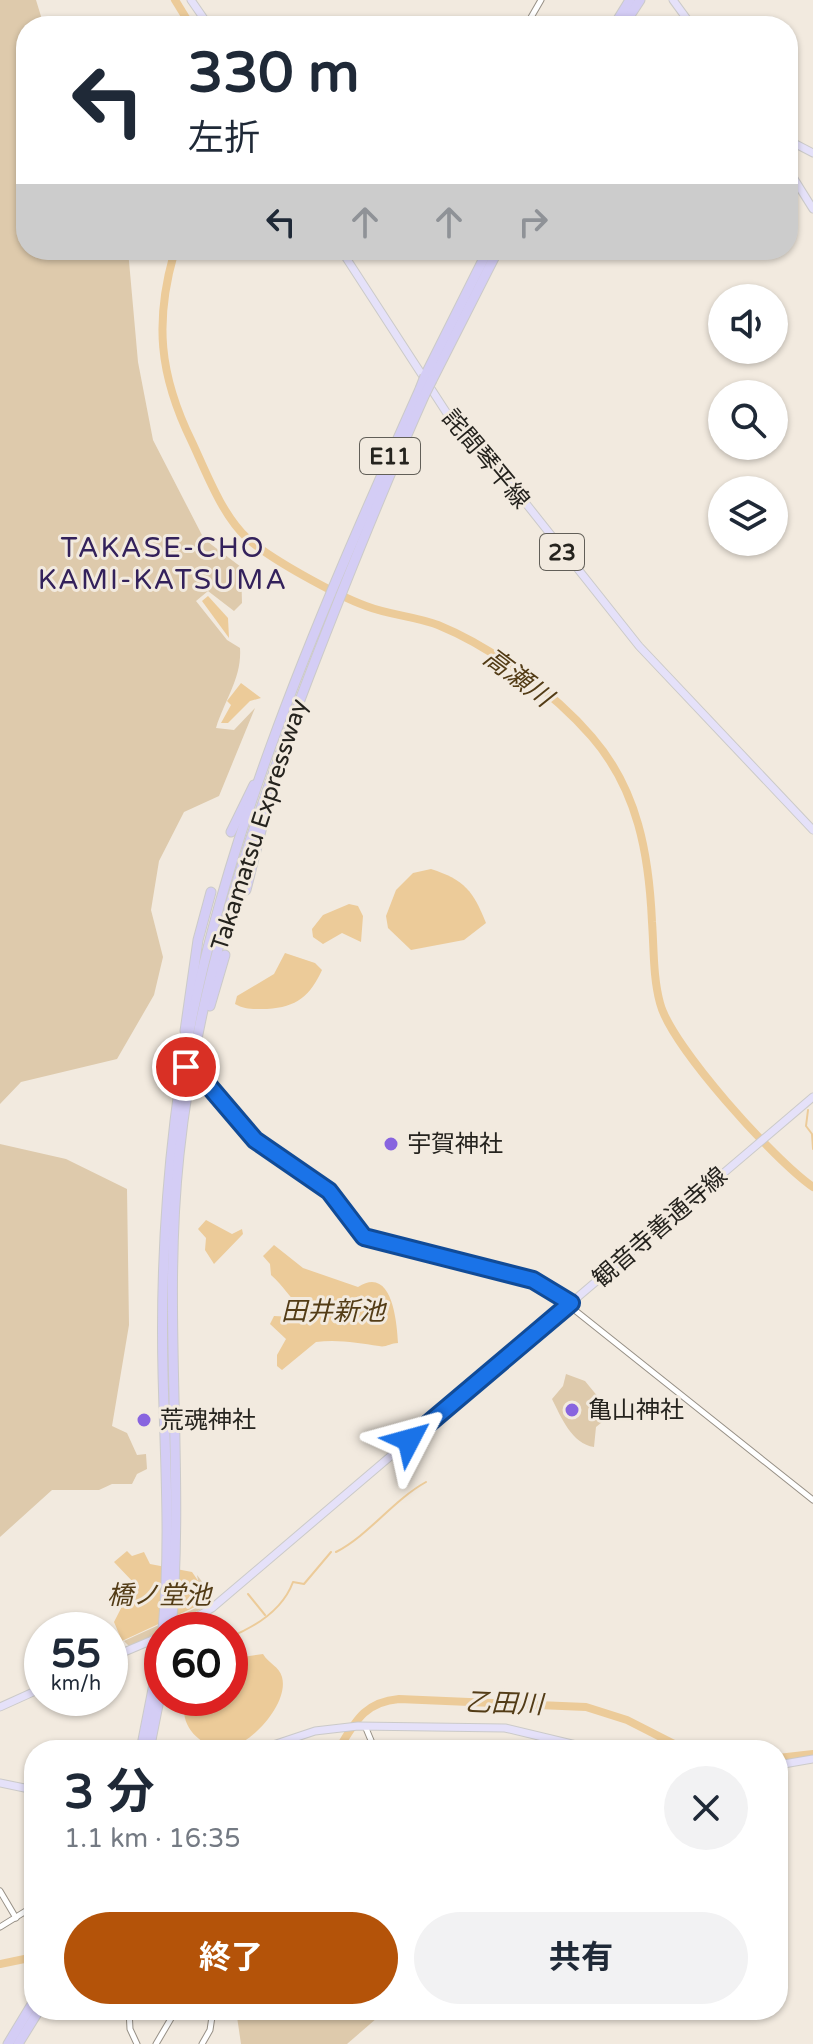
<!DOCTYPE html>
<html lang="ja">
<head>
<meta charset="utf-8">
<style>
	body { margin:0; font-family:"Varela Round","Noto Sans JP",sans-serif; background:#f2f2f3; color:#1f2937; height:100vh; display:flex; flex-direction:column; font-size:30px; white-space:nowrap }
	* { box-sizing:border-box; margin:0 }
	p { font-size:26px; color:#747a83 }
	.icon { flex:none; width:44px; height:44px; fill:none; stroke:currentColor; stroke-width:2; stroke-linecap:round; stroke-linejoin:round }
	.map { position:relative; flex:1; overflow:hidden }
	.drawer { position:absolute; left:24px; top:1740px; width:764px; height:280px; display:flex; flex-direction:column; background:#fff; border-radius:32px; box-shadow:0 2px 6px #0004 }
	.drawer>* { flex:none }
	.banner { position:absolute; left:16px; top:16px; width:782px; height:244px; border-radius:32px; box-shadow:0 2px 6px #0004; background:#fff; color:#1f2937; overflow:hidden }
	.tools { position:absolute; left:708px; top:284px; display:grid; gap:16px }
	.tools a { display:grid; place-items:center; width:80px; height:80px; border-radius:50%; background:#fff; box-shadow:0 2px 6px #0004; font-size:40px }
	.speed { position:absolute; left:24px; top:1612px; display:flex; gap:16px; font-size:40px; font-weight:700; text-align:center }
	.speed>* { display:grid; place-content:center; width:104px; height:104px; border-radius:50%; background:#fff; box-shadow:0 2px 6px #0004; line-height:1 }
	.speed small { font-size:20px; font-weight:400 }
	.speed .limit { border:12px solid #d22; background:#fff; color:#111 }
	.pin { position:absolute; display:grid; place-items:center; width:68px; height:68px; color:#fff; margin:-34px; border:4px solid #fff; border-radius:50%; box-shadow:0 2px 8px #0007 }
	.me { position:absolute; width:88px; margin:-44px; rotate:51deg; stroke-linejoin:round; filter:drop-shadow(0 0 6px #0008) }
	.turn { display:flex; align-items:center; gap:28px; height:168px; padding:0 40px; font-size:36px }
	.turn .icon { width:104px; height:104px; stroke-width:2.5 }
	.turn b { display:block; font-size:56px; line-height:68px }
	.lanes { display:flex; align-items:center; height:76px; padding:0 40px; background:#0003; justify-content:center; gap:40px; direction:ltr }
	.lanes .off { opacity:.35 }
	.round { display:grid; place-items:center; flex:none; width:84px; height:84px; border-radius:42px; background:#f2f2f3 }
	.summary { display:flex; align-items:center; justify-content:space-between; height:136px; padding:0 40px }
	h1 { font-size:48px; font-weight:700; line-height:60px }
	.primary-button { display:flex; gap:16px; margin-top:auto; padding:16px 40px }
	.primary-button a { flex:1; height:92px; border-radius:48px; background:#b45309; color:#fff; font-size:32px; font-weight:700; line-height:92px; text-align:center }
	.primary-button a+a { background:#f2f2f3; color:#1f2937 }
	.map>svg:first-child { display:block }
	.green { fill:#decaac }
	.water { fill:#eccb99 }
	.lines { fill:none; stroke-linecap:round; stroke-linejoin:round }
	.stream { stroke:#eccb99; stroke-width:2 }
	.river { stroke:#eccb99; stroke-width:8 }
	.minor-casing { stroke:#979086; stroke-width:7 }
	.major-casing { stroke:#cbcac9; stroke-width:9 }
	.highway-casing { stroke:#cbcac9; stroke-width:11 }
	.minor { stroke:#fff; stroke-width:5 }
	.major { stroke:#e5e1f9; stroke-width:7 }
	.highway { stroke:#d4cdf5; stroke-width:9 }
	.minor-bridge-casing { stroke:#979086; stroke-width:7; stroke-linecap:butt }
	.highway-bridge-casing { stroke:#cbcac9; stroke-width:11; stroke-linecap:butt }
	.minor-bridge { stroke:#fff; stroke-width:5 }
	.highway-bridge { stroke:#d4cdf5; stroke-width:9 }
	.route-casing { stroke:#114b97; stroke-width:20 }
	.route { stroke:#1a73e8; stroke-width:14 }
	.poi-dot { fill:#8864df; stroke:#f2eadf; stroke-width:3 }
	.labels { text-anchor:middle; stroke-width:6; stroke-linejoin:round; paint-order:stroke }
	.shield { fill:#f2eadf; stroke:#625f58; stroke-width:2 }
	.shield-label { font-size:22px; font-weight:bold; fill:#25231e }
	.street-label { font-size:24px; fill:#25231e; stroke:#f2eadf }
	.poi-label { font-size:24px; fill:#25231e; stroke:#f2eadf; text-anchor:start }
	.water-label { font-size:26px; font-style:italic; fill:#533c16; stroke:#f2eadf }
	.quarter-label { font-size:28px; letter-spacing:2px; fill:#33215b; stroke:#f2eadf }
</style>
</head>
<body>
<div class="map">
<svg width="813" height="2044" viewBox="0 0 813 2044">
	<rect width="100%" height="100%" fill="#f2eadf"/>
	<!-- green -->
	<g class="green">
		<path d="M0,0h36l8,26h-18v224h102l10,112 15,78 51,99 37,28 1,36 -8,8 -26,-20 -12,10 31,39 13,8c2,30 -15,51 -24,80l18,2 21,-22 -36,88 -35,16 -25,49 -8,49 12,47 -9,38 -37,64 -96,23 -21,22z"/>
		<polygon points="0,1144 66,1159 127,1189 129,1325 112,1426 127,1433 137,1455 146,1454 147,1469 137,1474 132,1484 112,1484 99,1490 52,1490 0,1537"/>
		<path d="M566,1374l19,7 27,33 -16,13 -2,20c-22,-3 -33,-30 -42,-48l11,-13z"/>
		<polygon points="197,1575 203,1583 205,1607 130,1647 124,1641 196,1608 202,1600"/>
		<polygon points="236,2010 380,2010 377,2018 347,2044 241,2044"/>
	</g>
	<!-- water -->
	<g class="water">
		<polygon points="208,596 228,618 229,638 202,601"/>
		<polygon points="241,683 261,698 250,701 228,723 221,723 231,705 227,701"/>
		<path d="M431,869c34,11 42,22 55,54l-22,17 -53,10 -23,-22 -2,-12 10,-26 17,-17z"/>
		<polygon points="349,904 358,906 363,916 361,942 342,933 323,944 313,937 312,929 323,915"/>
		<path d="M285,953l30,10 7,7c-12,26 -25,37 -55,39 -11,0 -22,1 -32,-5l2,-8 37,-22z"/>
		<polygon points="206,1220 232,1234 242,1229 243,1234 214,1264 205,1250 206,1238 198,1229"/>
		<path d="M274,1245l29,23 55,19c34,-22 39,35 40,56 -7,0 -13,5 -19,3 -20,-3 -42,-7 -63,-4l-34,28 -5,-4v-11l9,-16 -16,-15 4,-8 20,1 9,-8c-14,-11 -19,-23 -32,-34l-1,-11 -7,-8z"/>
		<polygon points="127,1551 132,1556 144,1552 150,1564 192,1572 199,1582 202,1599 197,1606 122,1641 114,1622 134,1583 114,1562"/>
		<path d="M230,1653l13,4 20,-3c6,10 16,12 19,23 7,25 -28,65 -52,70 -28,5 -55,-24 -43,-49h43z"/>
	</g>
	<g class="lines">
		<!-- stream -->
		<g class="stream">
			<polyline points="808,1110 806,1126 812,1134 813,1149"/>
			<path d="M336,1552c33,-17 56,-51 90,-70"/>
			<polyline points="248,1594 265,1615"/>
			<polyline points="192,1626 198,1630"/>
			<path d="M230,1637c27,-11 53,-28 63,-55l11,2 27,-32"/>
		</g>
		<!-- river -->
		<g class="river">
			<polyline points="175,0 191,26"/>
			<path d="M175,250c-21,71 -16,125 17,192 14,30 30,73 55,96 23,21 89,57 119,68 23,9 48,10 72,19 54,22 116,68 154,112 46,53 57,118 60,185 2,27 1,55 8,81 11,43 114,157 153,184"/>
			<path d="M338,1750c17,-28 26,-48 61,-51l187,8 41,13 59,30"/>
			<polyline points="778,1758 813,1754"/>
			<polyline points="0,1964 34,1957"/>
		</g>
		<defs>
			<g id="minor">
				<polyline points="526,26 541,0"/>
				<polyline points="201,1076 241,1127 318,1181 340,1203 364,1237 473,1268 533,1280 547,1288 813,1500"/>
				<polyline points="365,1726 375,1750"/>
				<polyline points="0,1891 16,1918"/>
				<polyline points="0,1927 34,1906"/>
				<polyline points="129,2010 130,2029 137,2044"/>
				<polyline points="156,2044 176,2010"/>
				<polyline points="202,2044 210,2030 213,2010"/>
			</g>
			<g id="major">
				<polyline points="191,0 209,26"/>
				<polyline points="673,0 692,26"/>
				<polyline points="788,140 813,153"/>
				<polyline points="788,169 813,209"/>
				<polyline points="341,250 450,418 524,501 639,646 813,830"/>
				<polyline points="174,1630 212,1608 813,1097"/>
				<polyline points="110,1658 162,1636"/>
				<polyline points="0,1707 42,1688"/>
				<polyline points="258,1750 315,1731 358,1726 505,1728 597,1750"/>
				<polyline points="778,1765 813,1759"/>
				<polyline points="0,1783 34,1790"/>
			</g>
			<g id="highway">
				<polyline points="614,26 630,0"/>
				<polyline points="623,26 640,0"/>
				<polyline points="425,376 488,250"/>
				<polyline points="432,380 498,250"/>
				<polyline points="231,832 254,785"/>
				<polyline points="246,890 268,803"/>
				<polyline points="210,1006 225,955"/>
				<polyline points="185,1031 198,940 211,892"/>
				<path d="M163,1630c8,-86 2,-172 0,-258 -2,-84 2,-168 12,-251 29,-247 144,-506 245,-732"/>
				<path d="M171,1630c14,-158 -9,-317 8,-475 17,-164 70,-322 129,-476 37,-96 75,-191 117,-285"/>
				<polyline points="141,1750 162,1643"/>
				<polyline points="149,1750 162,1685"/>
				<polyline points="8,2044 34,2001"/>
				<polyline points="18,2044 39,2010"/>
			</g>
		</defs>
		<!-- minor casing -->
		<use href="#minor" class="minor-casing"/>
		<!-- major casing -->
		<use href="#major" class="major-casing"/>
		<!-- highway casing -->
		<use href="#highway" class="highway-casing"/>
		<!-- minor -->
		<use href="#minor" class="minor"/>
		<!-- major -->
		<use href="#major" class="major"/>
		<!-- highway -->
		<use href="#highway" class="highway"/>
		<defs>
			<polyline id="minor-bridge" points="172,1057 201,1076"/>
			<g id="highway-bridge">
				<polyline points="420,389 425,376"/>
				<polyline points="425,394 432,380"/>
			</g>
		</defs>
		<!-- minor-bridge casing -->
		<use href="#minor-bridge" class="minor-bridge-casing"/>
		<!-- highway-bridge casing -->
		<use href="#highway-bridge" class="highway-bridge-casing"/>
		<!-- minor-bridge -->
		<use href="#minor-bridge" class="minor-bridge"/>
		<!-- highway-bridge -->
		<use href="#highway-bridge" class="highway-bridge"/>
	</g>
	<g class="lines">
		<defs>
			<polyline id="route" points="186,1067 203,1079 255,1140 329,1191 364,1237 533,1280 571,1303 409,1440"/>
		</defs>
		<!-- route casing -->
		<use href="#route" class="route-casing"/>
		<!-- route -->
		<use href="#route" class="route"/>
	</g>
	<!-- markers -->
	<g class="poi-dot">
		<circle cx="391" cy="1144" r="8"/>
		<circle cx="572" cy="1410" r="8"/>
		<circle cx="144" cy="1420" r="8"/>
	</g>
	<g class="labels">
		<!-- shield labels -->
		<g class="shield">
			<rect x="360" y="438" width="60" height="36" rx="6"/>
			<rect x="540" y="534" width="44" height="36" rx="6"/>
		</g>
		<g class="shield-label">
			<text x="390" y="464">E11</text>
			<text x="562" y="560">23</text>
		</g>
		<!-- street labels -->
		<g class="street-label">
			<text transform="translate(486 459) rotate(50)" y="8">詫間琴平線</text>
			<text transform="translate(259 825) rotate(-72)" y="8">Takamatsu Expressway</text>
			<text transform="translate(660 1227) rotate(-41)" y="8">観音寺善通寺線</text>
		</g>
		<!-- poi labels -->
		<g class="poi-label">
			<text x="407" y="1152">宇賀神社</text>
			<text x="588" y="1418">亀山神社</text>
			<text x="160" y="1428">荒魂神社</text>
		</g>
		<!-- water labels -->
		<g class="water-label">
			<text transform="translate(518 677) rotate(37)" y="9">高瀬川</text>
			<text x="333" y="1320">田井新池</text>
			<text x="159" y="1604">橋ノ堂池</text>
			<text transform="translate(504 1703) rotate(2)" y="9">乙田川</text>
		</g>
		<!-- quarter labels -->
		<g class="quarter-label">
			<text x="163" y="557">TAKASE-CHO<tspan x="163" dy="32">KAMI-KATSUMA</tspan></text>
		</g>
	</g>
</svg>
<div class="tools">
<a><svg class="icon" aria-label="sound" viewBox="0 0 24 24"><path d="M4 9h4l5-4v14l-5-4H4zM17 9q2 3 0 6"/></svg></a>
<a><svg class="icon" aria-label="search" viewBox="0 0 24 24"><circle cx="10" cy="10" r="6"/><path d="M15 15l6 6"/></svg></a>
<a><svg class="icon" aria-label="layers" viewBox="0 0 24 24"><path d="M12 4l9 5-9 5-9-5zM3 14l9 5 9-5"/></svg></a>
</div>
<div class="speed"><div>55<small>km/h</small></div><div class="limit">60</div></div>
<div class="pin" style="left:186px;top:1067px;background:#d93025"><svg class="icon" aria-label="arrive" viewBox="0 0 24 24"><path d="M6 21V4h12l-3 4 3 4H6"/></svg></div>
<svg class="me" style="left:409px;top:1440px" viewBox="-20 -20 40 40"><path d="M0-17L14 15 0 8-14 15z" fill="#1a73e8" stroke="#fff" stroke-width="4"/></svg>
<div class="banner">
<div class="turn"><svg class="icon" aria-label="left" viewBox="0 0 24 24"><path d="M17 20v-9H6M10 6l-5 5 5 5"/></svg><div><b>330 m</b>左折</div></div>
<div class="lanes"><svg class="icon" aria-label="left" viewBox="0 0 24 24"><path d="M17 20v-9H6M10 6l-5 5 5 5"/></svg><svg class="icon off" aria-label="ahead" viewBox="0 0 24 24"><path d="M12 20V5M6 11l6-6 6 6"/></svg><svg class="icon off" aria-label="ahead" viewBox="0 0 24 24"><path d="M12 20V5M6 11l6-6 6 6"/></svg><svg class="icon off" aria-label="right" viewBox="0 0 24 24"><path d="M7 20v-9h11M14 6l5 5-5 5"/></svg></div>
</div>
<section class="drawer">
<div class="summary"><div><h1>3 分</h1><p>1.1 km · 16:35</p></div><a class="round"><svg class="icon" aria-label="close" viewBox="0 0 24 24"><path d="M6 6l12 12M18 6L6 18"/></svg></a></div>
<div class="primary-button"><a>終了</a><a>共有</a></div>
</section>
</div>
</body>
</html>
